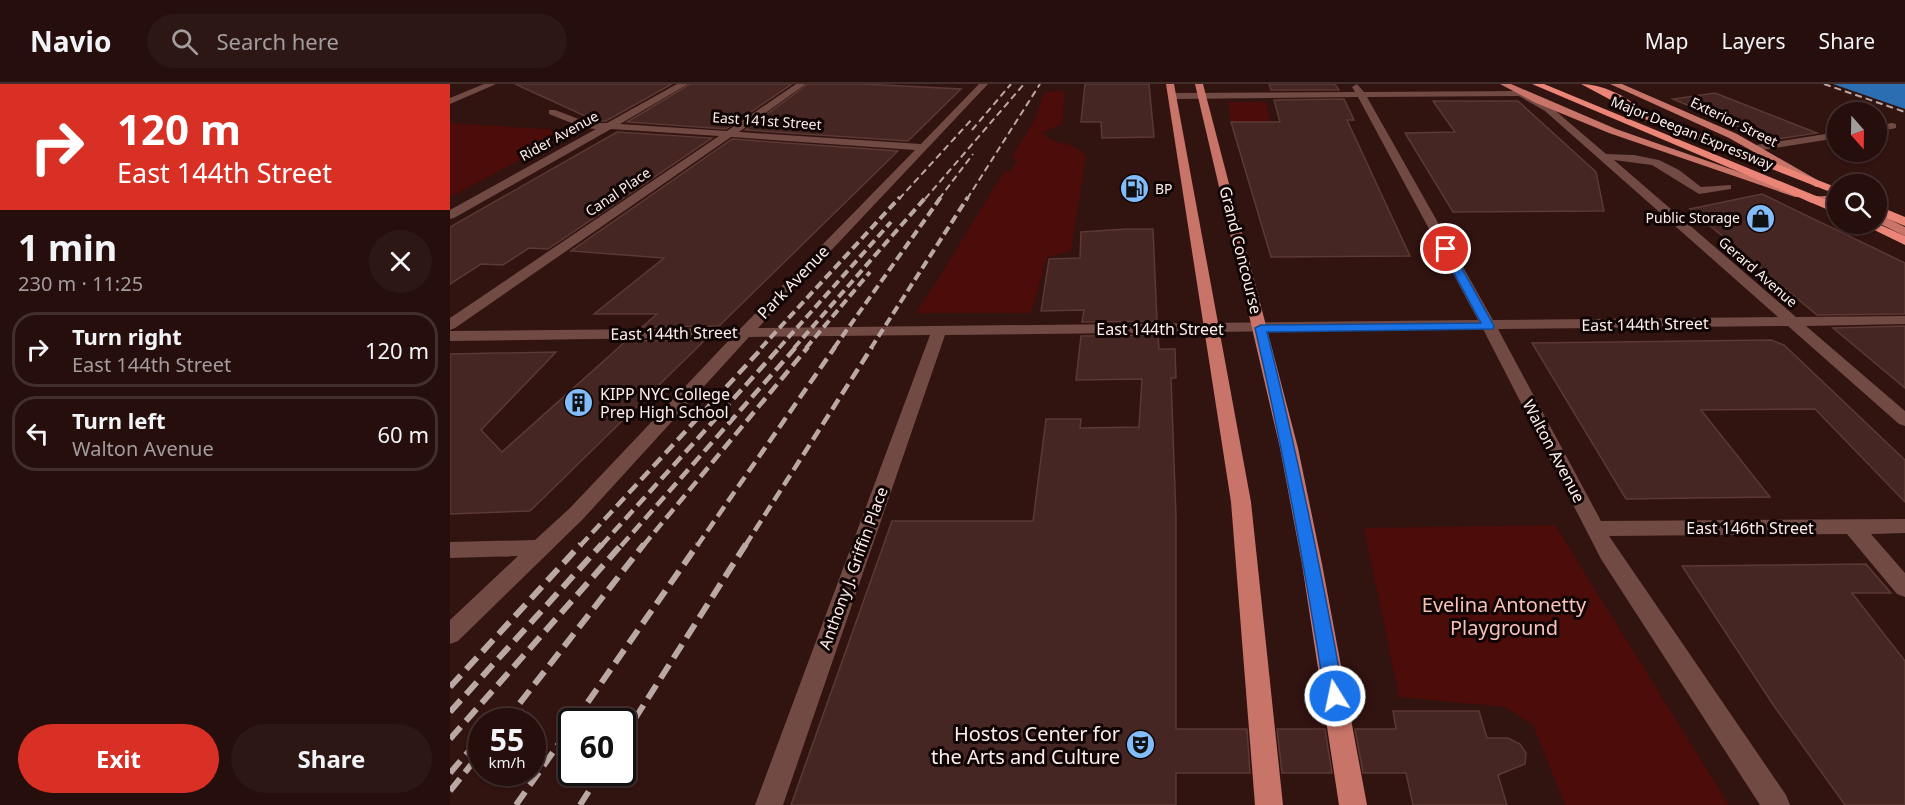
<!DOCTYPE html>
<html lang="en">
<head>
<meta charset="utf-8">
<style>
	body { margin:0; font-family:"Noto Sans",sans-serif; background:#2d1715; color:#f1f3f6; height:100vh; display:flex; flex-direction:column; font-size:22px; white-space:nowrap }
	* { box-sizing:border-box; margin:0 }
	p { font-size:20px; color:#a39c9d }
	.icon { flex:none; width:33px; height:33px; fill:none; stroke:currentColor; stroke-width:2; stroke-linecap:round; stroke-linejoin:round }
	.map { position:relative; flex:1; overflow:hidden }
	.panel { display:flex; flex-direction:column; background:#250e0c; width:450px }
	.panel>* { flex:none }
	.top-card { background:#d93025; color:#fff; overflow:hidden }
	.needle { width:39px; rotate:160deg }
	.buttons { position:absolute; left:1377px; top:18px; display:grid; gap:12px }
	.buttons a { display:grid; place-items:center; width:60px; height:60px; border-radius:50%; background:#250e0c; box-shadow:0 2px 4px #0004,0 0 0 2px #422e2d; font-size:30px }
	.speed { position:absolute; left:18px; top:624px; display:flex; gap:12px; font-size:30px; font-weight:700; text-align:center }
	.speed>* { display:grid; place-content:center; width:78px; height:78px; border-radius:50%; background:#250e0c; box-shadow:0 2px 4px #0004,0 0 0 2px #422e2d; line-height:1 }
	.speed small { font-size:15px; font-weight:400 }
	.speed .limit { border:3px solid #111; border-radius:9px; background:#fff; color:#111 }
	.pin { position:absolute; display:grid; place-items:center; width:51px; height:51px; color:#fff; margin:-26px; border:3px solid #fff; border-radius:50%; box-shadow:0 2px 6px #0007 }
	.me { position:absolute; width:66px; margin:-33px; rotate:350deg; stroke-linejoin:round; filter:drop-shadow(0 0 4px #0008) }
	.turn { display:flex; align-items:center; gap:21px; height:126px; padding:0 18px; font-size:27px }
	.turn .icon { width:78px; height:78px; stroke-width:2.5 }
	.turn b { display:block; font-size:42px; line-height:51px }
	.round { display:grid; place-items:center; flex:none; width:63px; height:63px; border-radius:32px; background:#2d1715 }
	.summary { display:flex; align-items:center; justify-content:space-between; height:102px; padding:0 18px }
	h1 { font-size:36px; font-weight:700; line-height:45px }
	.cta { display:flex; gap:12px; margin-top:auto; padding:12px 18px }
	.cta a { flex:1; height:69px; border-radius:36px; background:#d93025; color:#fff; font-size:24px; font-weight:700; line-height:69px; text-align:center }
	.cta a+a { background:#2d1715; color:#f1f3f6 }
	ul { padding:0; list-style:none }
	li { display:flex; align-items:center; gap:18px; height:75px; margin:0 12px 9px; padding:0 6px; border:3px solid #422e2d; border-radius:24px }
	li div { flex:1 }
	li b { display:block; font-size:22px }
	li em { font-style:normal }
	header { display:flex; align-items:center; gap:36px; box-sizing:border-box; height:84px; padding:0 30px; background:#250e0c; border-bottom:2px solid #422e2d }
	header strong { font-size:28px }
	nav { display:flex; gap:33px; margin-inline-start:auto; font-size:21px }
	.search { width:420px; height:54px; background:#2d1715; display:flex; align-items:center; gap:15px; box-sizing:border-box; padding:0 21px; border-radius:33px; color:#a39c9d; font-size:22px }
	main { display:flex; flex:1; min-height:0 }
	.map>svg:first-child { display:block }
	.green { fill:#4c0c09 }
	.water { fill:#2b6eb2 }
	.building { fill:#462622; stroke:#5b3934; stroke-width:1.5 }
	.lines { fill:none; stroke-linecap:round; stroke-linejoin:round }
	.minor { fill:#724a44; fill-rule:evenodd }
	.major { fill:#c87469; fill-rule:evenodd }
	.highway { fill:#ea8578; fill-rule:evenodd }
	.rail-far3 { stroke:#baa8a5; stroke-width:2; stroke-dasharray:7 4; stroke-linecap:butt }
	.rail-far2 { stroke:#baa8a5; stroke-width:4; stroke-dasharray:9 4.5; stroke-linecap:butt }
	.rail-far1 { stroke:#baa8a5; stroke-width:4.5; stroke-dasharray:12 6; stroke-linecap:butt }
	.rail { stroke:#baa8a5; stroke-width:6; stroke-dasharray:16 8; stroke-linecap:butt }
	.route { fill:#1a73e8; stroke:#114b97; stroke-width:1.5 }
	.labels { text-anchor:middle; stroke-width:6; stroke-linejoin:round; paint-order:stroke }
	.far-street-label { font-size:14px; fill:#fcefed; stroke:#100504 }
	.far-poi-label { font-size:14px; fill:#fcefed; stroke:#100504; text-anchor:start }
	.street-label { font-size:16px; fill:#fcefed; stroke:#100504 }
	.poi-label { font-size:16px; fill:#fcefed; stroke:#100504; text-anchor:start }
	.near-park-label { font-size:20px; fill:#f7c2ba; stroke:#100504 }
	.near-poi-label { font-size:20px; fill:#fcefed; stroke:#100504; text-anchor:end }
</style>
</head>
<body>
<header>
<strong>Navio</strong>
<div class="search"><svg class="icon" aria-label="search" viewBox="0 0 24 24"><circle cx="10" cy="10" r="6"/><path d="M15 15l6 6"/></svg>Search here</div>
<nav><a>Map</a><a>Layers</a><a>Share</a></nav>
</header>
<main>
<section class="panel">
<div class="top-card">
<div class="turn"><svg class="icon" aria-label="right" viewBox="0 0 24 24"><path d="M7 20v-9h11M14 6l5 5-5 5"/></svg><div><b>120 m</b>East 144th Street</div></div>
</div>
<div class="summary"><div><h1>1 min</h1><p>230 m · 11:25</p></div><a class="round"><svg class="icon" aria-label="close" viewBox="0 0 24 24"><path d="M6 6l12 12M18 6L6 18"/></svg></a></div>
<ul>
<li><svg class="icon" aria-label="right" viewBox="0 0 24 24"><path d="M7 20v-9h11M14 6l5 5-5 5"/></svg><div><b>Turn right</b><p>East 144th Street</p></div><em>120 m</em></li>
<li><svg class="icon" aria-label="left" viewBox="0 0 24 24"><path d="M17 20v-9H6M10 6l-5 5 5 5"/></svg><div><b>Turn left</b><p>Walton Avenue</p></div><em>60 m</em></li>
</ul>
<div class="cta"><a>Exit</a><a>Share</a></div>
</section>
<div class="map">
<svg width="1455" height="721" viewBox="0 0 1455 721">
	<rect width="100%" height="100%" fill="#311310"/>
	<!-- green -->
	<g class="green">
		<path d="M615,7l-3,33 -20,8c14,17 27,5 44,24l-15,95 -24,6 -16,56h-115c31,-46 58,-95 89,-142h6l6,-12 -6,-1 23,-37 11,-29z"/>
		<polygon points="778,18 816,18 821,38 781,38"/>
		<polygon points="0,39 124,47 0,113"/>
		<polygon points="1105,441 1279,721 1115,721 1083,641 1055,623 949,613 914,444"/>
	</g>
	<!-- water -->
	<polygon class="water" points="1383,0 1455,0 1455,25"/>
	<!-- building -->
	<g class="building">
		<polygon points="65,0 222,0 156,37 146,37"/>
		<polygon points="240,0 342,0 276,45 177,38"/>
		<polygon points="358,0 414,0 511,5 458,57 295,46"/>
		<polygon points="635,0 699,0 704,53 652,54 651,38 631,38"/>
		<polygon points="819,0 885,0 889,6 821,6"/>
		<polygon points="1265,9 1367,49 1321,56 1223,15"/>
		<polygon points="894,15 904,36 897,36 960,172 821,173 781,38 830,38 824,16"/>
		<polygon points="983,17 1068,17 1146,88 1154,127 1003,128 955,49 1005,48"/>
		<polygon points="167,48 262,54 98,165 79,164 53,181 31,180 0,200 0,143"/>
		<polygon points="282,55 448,67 269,242 192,243 207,230 144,230 214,174 121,167"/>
		<polygon points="1312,110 1455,179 1455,230 1367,231 1240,125"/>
		<polygon points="677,145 703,145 707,237 632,238 634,226 591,227 599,175 630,174 631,148"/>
		<polygon points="1455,242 1455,304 1383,244"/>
		<polygon points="708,251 709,265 725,265 726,294 721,294 726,433 726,645 797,645 800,689 726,689 726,721 341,721 442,437 583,437 596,335 631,335 630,344 689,343 692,295 626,296 631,252"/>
		<polygon points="255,256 80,427 0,430 0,270 106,268 31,346 52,368 176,257"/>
		<polygon points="1321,256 1334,261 1455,376 1455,418 1365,325 1251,326 1320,413 1176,415 1082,259"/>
		<polygon points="1416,480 1441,509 1402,509 1455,577 1455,721 1395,721 1324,622 1232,482"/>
		<polygon points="943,627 1029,627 1037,654 1058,654 1070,660 1076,669 1075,680 1048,691 1057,721 963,721 956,689 913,689 905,645 946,645"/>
		<polygon points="827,645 875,645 882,689 832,689"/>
	</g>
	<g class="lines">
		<!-- minor -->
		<g class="minor">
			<polygon points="34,0 46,0 0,20 0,14"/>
			<path d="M227,0h11l-68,40 107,7 69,-47h10l-67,48 182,12 58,-60h9l-230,244 720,-8 -120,-223 -185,2 -5,-3 5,-3 182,-1 -3,-5 5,-3 7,8 160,-1 27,16 55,47 28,1 25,5 20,10 22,17 30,-2v4l-32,5 -47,-29 -38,-5 182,157 109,-1v8l-99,2 99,85v15l-6,-2 -111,-98 -290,3 103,192 304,-2v14l-34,1 34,39v24l-8,-3 -50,-60 -238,2 177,259 4,10h-30l-159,-246 -118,-230 -538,6 -162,470h-28l175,-470 -181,2 -166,182 -125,122 -8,3v-24l68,-64 -68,2v-16l85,-2 34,-31 163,-172 -282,4v-10l291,-3 174,-178 -184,-13 -276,191 -5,2v-12l269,-182 -108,-7 -157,89 -4,1v-9l146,-81 -12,-1 -35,-14v-4h6l34,13h18zM1069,12l26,15 233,206 -285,3 -126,-223z"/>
			<polygon points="1442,39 1446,40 1446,44 1426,48 1426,42"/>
			<polygon points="1388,48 1388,54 1306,67 1301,64 1306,61"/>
		</g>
		<!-- major -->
		<g class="major">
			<polygon points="716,0 724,0 801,418 833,721 805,721 781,418"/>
			<polygon points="745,0 753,0 848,364 872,480 917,721 889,721 852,480 830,364"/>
			<polygon points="1050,0 1061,0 1166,45 1355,111 1353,113 1345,113 1159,49 1086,19"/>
			<polygon points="1160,0 1172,0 1287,50 1376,101 1374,103 1366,103 1279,54"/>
			<path d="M1383,104l5,2v9c-10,5 -25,7 -34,0 6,-7 16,0 24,-4l1,-5z"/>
			<polygon points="1426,129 1455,143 1455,152 1426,138"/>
		</g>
		<!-- highway -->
		<g class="highway">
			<polygon points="1082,0 1094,0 1388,121 1388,130"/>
			<path d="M1131,0c20,0 47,12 61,27l196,77v7l-216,-85v-4z"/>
			<polygon points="1426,121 1455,133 1455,142 1426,130"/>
			<polygon points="1426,139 1455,152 1455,161 1412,140"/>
		</g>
		<!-- rail-far3 -->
		<g class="rail-far3">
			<polyline points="1374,0 1455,28"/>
			<polyline points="522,46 561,0"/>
			<polyline points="449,115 523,34"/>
			<polyline points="475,115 574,0"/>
			<polyline points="489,115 523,70"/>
			<polyline points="517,115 590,0"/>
		</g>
		<!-- rail-far2 -->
		<g class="rail-far2">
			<polyline points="311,264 450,113"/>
			<polyline points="329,264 441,138"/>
			<polyline points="344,264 476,113"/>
			<polyline points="356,264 420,188"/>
			<polyline points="384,264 491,113"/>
			<polyline points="421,264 518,113"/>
		</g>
		<!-- rail-far1 -->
		<g class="rail-far1">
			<polyline points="130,462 313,263"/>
			<polyline points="151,462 330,263"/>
			<polyline points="171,462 346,263"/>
			<polyline points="193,462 358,263"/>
			<polyline points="247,462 385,263"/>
			<polyline points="295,462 422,263"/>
		</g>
		<!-- rail -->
		<g class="rail">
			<polyline points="0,603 131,460"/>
			<polyline points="0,628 152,460"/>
			<polyline points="55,638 194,460"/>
			<polyline points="124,638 248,460"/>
			<polyline points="0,655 172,460"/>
			<polyline points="172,655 296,460"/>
			<polyline points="0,689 32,652"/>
			<polyline points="0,707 32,667"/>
			<polyline points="66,721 122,641"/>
			<polyline points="130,721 151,688"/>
		</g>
	</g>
	<!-- route -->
	<path class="route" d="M996,162l5,3 43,77 -1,3 -226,3c30,121 55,242 77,364l-3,6 -6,2 -7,-2 -3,-6c-19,-123 -42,-246 -70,-368l6,-3 220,-2 -40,-74z"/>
	<!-- icons -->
	<defs>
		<symbol id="fuel-disc" viewBox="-11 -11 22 22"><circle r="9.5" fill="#83bcfb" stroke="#100504"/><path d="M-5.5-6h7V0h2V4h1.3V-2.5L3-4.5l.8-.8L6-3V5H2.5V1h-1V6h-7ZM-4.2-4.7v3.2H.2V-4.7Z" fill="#111"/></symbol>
		<symbol id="shop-disc" viewBox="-11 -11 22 22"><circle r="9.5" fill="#83bcfb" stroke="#100504"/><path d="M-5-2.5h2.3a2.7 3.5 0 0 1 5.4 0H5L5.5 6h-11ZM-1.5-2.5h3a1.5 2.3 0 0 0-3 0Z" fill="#111"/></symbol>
		<symbol id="building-disc" viewBox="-11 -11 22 22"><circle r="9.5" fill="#83bcfb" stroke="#100504"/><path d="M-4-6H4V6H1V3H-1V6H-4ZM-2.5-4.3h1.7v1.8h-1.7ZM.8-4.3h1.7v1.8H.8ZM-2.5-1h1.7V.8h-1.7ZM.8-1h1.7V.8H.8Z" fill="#111"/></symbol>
		<symbol id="theatre-disc" viewBox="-11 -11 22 22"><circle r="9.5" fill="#83bcfb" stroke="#100504"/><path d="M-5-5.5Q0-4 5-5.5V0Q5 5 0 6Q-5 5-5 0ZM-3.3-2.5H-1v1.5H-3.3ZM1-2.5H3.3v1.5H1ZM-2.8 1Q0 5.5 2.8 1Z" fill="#111"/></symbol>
	</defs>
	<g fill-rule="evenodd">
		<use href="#fuel-disc" x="668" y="88" width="33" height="33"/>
		<use href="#shop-disc" x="1294" y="118" width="33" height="33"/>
		<use href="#building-disc" x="112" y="302" width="33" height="33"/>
		<use href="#theatre-disc" x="674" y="644" width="33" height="33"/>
	</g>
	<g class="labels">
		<!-- far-street labels -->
		<g class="far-street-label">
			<text transform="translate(317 37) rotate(4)" y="5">East 141st Street</text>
			<text transform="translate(1284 38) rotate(26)" y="5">Exterior Street</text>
			<text transform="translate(1242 49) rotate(22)" y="5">Major Deegan Expressway</text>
			<text transform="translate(109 52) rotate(-29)" y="5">Rider Avenue</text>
			<text transform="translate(168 108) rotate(-34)" y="5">Canal Place</text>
			<text transform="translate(1308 188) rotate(41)" y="5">Gerard Avenue</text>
		</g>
		<!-- far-poi labels -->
		<g class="far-poi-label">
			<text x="705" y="110">BP</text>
			<text x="1290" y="139" text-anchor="end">Public Storage</text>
		</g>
		<!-- street labels -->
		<g class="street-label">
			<text transform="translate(791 166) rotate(76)" y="6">Grand Concourse</text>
			<text transform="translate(343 198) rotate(-46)" y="6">Park Avenue</text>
			<text transform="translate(1195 240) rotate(-1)" y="6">East 144th Street</text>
			<text x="710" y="251">East 144th Street</text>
			<text transform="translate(224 249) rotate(-1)" y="6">East 144th Street</text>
			<text transform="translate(1104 367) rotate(62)" y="6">Walton Avenue</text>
			<text x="1300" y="450">East 146th Street</text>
			<text transform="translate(403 484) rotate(-70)" y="6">Anthony J. Griffin Place</text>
		</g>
		<!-- poi labels -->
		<g class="poi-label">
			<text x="150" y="316">KIPP NYC College<tspan x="150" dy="18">Prep High School</tspan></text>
		</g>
		<!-- near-park labels -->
		<g class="near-park-label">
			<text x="1054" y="528">Evelina Antonetty<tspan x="1054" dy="23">Playground</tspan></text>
		</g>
		<!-- near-poi labels -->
		<g class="near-poi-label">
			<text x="670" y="657">Hostos Center for<tspan x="670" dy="23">the Arts and Culture</tspan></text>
		</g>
	</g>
</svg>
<div class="buttons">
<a><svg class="needle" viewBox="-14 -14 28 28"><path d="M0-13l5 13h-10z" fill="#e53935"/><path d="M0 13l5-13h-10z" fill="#a39c9d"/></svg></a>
<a><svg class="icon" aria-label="search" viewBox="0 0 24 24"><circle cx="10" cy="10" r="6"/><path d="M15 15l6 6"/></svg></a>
</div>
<div class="speed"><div>55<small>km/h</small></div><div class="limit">60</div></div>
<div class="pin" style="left:996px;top:165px;background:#d93025"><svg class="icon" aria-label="arrive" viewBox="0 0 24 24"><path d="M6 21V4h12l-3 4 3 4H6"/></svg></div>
<svg class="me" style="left:885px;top:612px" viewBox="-20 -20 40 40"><circle r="17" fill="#1a73e8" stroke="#fff" stroke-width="3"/><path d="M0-11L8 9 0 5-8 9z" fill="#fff"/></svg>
</div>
</main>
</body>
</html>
